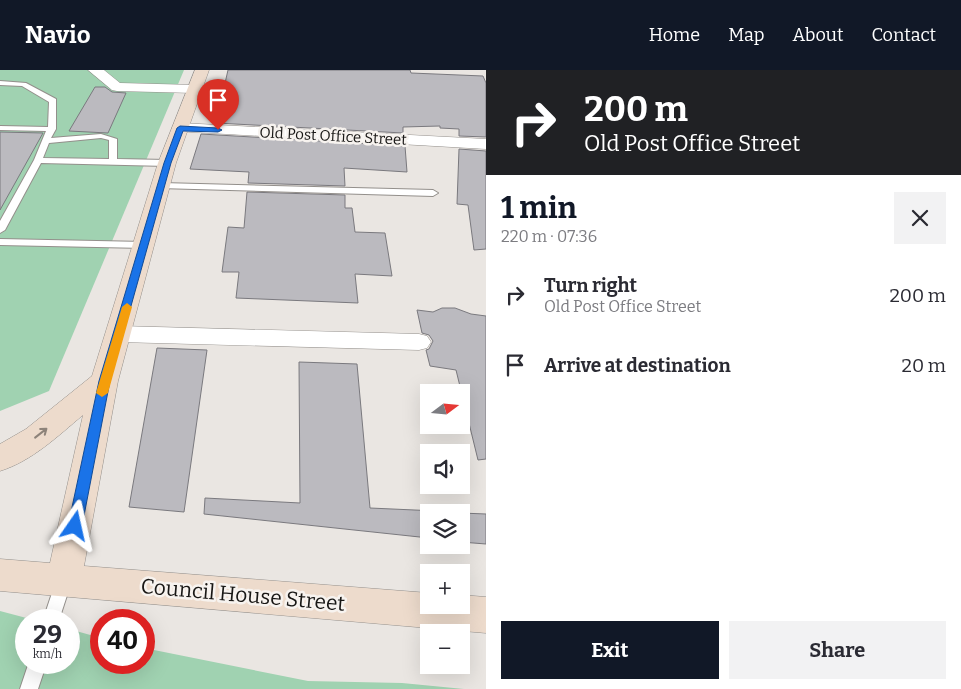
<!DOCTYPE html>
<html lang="en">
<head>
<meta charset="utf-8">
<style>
	body { margin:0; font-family:Bitter,serif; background:#f2f2f3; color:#2b2b33; height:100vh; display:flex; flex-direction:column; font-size:19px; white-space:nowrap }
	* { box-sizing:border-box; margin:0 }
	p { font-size:16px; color:#7c7c81 }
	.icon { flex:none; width:28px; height:28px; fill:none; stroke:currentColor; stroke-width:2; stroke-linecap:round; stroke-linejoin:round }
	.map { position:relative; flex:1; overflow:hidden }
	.sheet { display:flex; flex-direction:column; background:#fff; width:475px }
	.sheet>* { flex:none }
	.hud { background:#202124; color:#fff; overflow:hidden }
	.needle { width:32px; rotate:74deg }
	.fabs { position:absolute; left:420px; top:314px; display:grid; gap:10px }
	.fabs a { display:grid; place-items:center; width:50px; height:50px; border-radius:0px; background:#fff; box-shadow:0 5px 20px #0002; font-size:25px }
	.speed { position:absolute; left:15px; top:539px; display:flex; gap:10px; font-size:25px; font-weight:700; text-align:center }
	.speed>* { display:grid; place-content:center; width:65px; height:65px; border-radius:50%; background:#fff; box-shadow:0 5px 20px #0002; line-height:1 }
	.speed small { font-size:12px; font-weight:400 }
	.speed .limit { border:8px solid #d22; background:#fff; color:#111 }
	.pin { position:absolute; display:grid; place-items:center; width:42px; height:42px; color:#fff; margin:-51px -21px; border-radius:50% 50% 50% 0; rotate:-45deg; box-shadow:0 0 5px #0007 }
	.pin .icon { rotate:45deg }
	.me { position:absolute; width:55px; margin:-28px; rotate:11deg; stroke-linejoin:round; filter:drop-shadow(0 0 4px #0008) }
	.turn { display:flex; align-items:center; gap:18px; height:105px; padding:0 15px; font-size:22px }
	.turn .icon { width:65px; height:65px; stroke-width:2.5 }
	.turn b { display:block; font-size:35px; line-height:42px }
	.round { display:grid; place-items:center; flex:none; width:52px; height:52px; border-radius:0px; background:#f2f2f3 }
	.overview { display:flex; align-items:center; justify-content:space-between; height:85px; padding:0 15px }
	h1 { font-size:30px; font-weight:700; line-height:38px; color:#111827 }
	.action { display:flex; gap:10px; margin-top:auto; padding:10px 15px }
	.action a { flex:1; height:58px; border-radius:0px; background:#111827; color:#fff; font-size:20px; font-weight:700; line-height:58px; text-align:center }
	.action a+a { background:#f2f2f3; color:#2b2b33 }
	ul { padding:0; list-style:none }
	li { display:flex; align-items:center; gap:15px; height:70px; padding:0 15px }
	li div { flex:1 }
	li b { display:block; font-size:19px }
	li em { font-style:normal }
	header { display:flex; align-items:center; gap:30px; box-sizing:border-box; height:70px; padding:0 25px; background:#111827; color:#fff }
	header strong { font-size:24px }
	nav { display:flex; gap:28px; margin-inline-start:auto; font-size:18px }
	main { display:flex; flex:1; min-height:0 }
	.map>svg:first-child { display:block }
	.green { fill:#a0d2b1 }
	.building { fill:#bbbabf; stroke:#7a797e }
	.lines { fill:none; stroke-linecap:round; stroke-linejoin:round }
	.lane-casing { stroke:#938f8b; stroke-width:2 }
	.street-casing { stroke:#938f8b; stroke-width:1 }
	.secondary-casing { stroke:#938f8b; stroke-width:1 }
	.lane { fill:#fff; fill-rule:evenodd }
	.street { fill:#fff; fill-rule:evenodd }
	.secondary { fill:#eddbcc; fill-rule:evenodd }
	.oneway { stroke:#8d837a }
	.route { fill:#1a73e8; stroke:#114b97 }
	.slow { fill:#f59e0b }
	.labels { text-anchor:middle; stroke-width:5; stroke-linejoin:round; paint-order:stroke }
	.far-street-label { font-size:15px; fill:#181715; stroke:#f7f3ef }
	.near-street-label { font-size:21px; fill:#181715; stroke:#f7f3ef }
</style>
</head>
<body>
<header>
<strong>Navio</strong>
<nav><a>Home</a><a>Map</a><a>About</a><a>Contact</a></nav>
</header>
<main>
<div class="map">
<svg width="486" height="619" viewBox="0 0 486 619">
	<rect width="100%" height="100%" fill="#eae6e2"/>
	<!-- green -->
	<g class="green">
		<polygon points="0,0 184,0 49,321 0,341"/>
		<polygon points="0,541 34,550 26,550 26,592 69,592 69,559 101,568 101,592 144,592 144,578 308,611 402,613 464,619 0,619"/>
	</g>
	<!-- building -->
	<g class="building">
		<polygon points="228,0 410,0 411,3 483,6 486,13 486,67 459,66 459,59 440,58 440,56 403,57 403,63 216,53"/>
		<polygon points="95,17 105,17 112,22 126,23 108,63 69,61"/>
		<polygon points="0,62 43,63 0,140"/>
		<polygon points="201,64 405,76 407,102 344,98 345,116 248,113 249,102 190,99"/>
		<polygon points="459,79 486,81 486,179 474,180 468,135 457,134"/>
		<polygon points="247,122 345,125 345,138 352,138 355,162 385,163 392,206 355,204 358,233 236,228 239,202 222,202 228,157 244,158"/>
		<polygon points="442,238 455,238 471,244 486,246 486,389 478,390 456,300 430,296 426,280 429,279 433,271 429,265 422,263 417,240 433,242"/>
		<polygon points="157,278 207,280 184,442 129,437"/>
		<polygon points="299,292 357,294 370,438 459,442 429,442 429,468 204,444 205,428 300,433"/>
		<polygon points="461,443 486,444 486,474 461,472"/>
	</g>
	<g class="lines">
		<defs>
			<g id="lane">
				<path d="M0,11l26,2 30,16v30l-5,9 50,-4 16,5v20l50,1 4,3 -4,3 -126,-3 -36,67 -5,3v-12l34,-61 12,-29 -46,-1v-4l48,1 1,-25 -27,-16 -22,-1zM101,68l8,2v19l-66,-1 6,-15z"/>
				<polygon points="162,113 433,120 438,123 433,126 159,118 159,114"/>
				<polygon points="0,169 145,172 150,175 145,178 0,175"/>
				<polygon points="64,503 70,505 72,510 59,550 43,550 58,505"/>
				<polygon points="29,592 47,592 38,619 20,619"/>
			</g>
			<g id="street">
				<polygon points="88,0 104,0 120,13 195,15 200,16 202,19 200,22 195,23 117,21 112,20"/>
				<polygon points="180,53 486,69 486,79 174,61 172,58 174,55"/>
				<polygon points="119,256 419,264 427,266 431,272 427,278 419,280 119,272 111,269 107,264 111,259"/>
			</g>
			<path id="secondary" d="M195,0h14l-33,93 -58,218 -34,185 345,27v12h32v-10l25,2v36l-486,-42v-32l50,4 33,-148c-25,21 -51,46 -83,56v-27l26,-15 66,-53 66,-213z"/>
		</defs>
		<!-- lane casing -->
		<use href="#lane" class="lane-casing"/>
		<!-- street casing -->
		<use href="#street" class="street-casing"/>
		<!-- secondary casing -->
		<use href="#secondary" class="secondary-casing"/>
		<!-- lane -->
		<use href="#lane" class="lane"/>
		<!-- street -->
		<use href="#street" class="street"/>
		<!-- secondary -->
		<use href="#secondary" class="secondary"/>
	</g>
	<!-- one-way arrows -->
	<defs><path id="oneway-shaft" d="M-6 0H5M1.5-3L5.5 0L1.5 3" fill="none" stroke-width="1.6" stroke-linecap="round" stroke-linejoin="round" transform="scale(1.25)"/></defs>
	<use class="oneway" href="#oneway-shaft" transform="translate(41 363) rotate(-38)"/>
	<!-- route -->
	<polygon class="route" points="180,56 218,58 222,60 218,62 183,61 171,93 110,311 82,456 80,460 75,462 70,460 68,456 99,311 164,93 177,58"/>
	<!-- slow -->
	<polygon class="slow" points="127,233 132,237 108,323 102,327 96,323 122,237"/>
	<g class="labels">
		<!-- far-street labels -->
		<g class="far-street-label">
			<text transform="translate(333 66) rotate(3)" y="5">Old Post Office Street</text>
		</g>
		<!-- near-street labels -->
		<g class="near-street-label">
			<text transform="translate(243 525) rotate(5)" y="7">Council House Street</text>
		</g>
	</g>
</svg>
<div class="fabs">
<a><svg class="needle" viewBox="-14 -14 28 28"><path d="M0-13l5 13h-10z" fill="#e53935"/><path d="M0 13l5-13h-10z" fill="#7c7c81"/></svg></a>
<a><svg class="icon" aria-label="sound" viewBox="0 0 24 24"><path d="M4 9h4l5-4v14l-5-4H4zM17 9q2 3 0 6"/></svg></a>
<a><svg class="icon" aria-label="layers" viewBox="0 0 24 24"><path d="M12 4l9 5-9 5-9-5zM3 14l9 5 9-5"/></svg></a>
<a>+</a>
<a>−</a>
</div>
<div class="speed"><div>29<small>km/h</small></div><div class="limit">40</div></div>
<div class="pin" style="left:218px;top:60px;background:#d93025"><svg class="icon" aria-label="arrive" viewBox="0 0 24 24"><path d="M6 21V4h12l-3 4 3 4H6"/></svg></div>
<svg class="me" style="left:75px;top:456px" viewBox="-20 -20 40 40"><path d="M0-17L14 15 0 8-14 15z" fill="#1a73e8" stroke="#fff" stroke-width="4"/></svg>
</div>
<section class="sheet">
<div class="hud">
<div class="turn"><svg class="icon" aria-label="right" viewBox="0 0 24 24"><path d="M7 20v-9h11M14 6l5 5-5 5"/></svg><div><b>200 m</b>Old Post Office Street</div></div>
</div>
<div class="overview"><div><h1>1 min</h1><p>220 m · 07:36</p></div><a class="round"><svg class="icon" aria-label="close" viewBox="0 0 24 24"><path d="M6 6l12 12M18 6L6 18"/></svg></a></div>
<ul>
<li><svg class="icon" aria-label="right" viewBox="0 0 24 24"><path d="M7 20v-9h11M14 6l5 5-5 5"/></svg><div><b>Turn right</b><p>Old Post Office Street</p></div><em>200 m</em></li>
<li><svg class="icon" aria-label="arrive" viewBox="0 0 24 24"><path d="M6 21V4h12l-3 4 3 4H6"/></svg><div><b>Arrive at destination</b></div><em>20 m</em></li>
</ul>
<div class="action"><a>Exit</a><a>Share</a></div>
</section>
</main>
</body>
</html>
